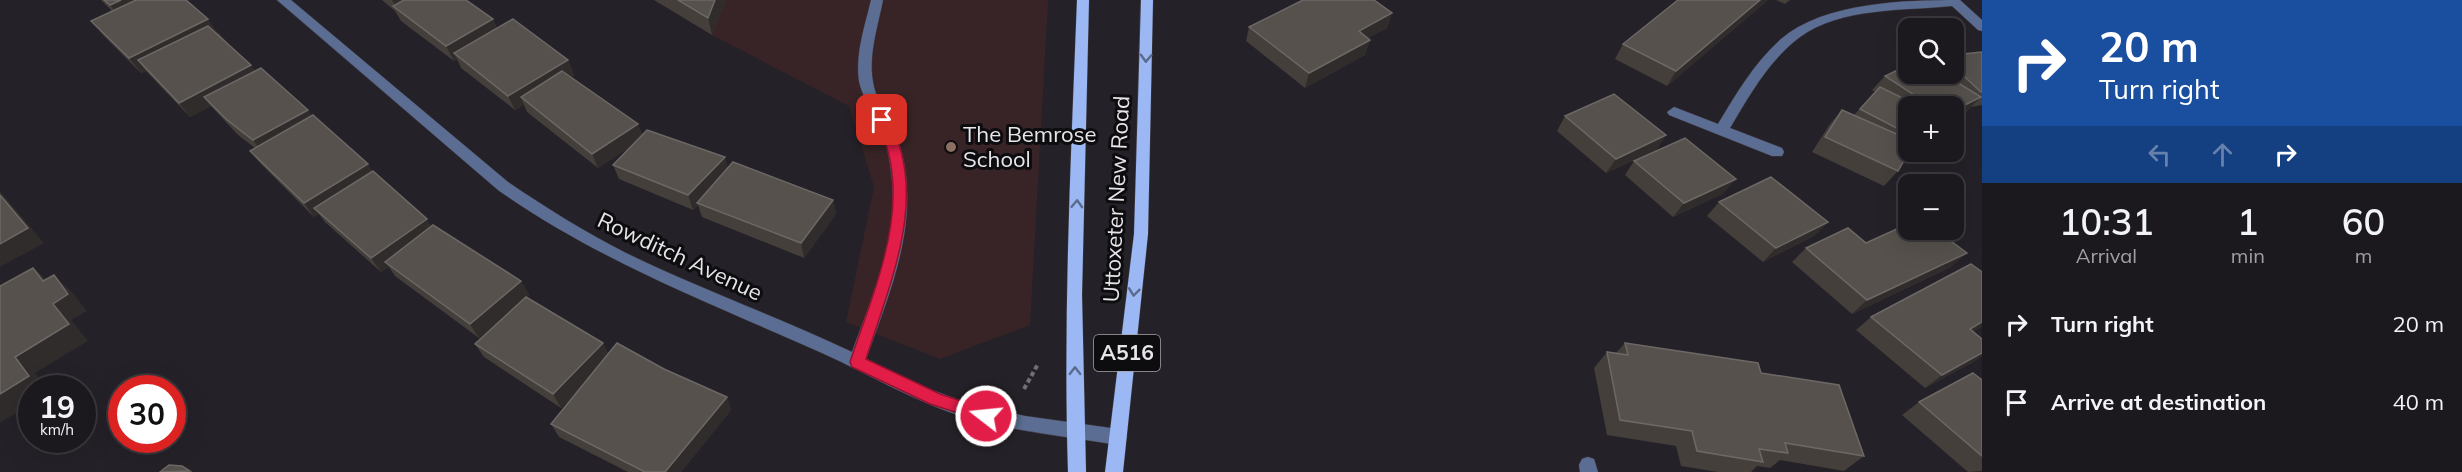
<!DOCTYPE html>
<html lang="en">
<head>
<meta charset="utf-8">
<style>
	body { margin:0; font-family:Mulish,sans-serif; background:#29262b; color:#f1f3f6; height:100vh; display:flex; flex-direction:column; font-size:22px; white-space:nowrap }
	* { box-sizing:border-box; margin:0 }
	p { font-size:20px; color:#a0a0a4 }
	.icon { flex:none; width:33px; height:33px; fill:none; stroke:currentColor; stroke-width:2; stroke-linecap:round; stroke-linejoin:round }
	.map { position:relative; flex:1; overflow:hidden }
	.sheet { display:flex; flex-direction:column; background:#1c191e; width:480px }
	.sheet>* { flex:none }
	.guide { background:#1a4fa0; color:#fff; overflow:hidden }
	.fabs { position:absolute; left:1898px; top:18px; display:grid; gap:12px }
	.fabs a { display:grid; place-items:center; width:66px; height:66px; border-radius:12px; background:#1c191e; box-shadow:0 6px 24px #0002,0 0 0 2px #3a383c; font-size:30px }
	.speed { position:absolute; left:18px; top:375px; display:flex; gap:12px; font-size:30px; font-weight:700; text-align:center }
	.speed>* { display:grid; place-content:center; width:78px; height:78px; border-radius:50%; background:#1c191e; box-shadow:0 6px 24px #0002,0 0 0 2px #3a383c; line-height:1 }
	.speed small { font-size:15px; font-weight:400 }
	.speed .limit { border:9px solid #d22; background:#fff; color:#111 }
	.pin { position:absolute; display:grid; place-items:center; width:51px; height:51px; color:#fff; margin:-26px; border-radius:12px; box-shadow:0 3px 9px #0006 }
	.me { position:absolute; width:66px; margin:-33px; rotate:286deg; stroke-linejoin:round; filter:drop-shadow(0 0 4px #0008) }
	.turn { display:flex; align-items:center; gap:21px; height:126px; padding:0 18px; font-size:27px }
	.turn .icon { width:78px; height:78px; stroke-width:2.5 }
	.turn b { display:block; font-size:42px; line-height:51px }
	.lanes { display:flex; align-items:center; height:57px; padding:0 18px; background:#0003; justify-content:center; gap:30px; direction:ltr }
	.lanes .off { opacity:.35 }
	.eta { display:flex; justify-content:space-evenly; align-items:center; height:102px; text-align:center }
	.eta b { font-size:36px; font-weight:600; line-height:42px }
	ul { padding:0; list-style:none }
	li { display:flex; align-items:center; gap:18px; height:78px; padding:0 18px }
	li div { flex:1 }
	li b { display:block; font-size:22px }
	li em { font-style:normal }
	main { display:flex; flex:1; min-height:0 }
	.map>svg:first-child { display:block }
	.education { fill:#382426 }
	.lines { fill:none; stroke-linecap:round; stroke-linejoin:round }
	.minor-casing { stroke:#403c43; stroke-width:1 }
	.major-casing { stroke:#403c43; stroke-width:1 }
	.path { stroke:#716e74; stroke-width:4; stroke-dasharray:4.5 3; stroke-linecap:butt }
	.minor { fill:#5b6d92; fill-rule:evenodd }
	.major { fill:#9bb8f5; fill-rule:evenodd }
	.wall { fill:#443f3a }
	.shaded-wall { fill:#302c2b }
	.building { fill:#56514d; stroke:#6c6865; stroke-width:1.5 }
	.oneway { stroke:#5b6b8e }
	.route { fill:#e11d48; stroke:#92132f; stroke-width:1.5 }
	.education-dot { fill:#8d6e63; stroke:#0d0c0f; stroke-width:2 }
	.labels { text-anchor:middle; stroke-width:6; stroke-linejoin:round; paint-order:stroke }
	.shield { fill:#0d0c0f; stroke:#a6a4a8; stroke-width:1.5 }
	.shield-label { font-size:21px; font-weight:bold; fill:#e7e5e9 }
	.poi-label { font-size:22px; fill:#e7e5e9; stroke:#0d0c0f; text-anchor:start }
	.street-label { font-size:22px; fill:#e7e5e9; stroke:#0d0c0f }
</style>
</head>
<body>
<main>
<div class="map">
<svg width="1982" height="472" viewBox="0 0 1982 472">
	<rect width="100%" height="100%" fill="#252128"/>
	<!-- education -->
	<polygon class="education" points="654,0 1048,0 1030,325 940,359 846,322 874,187 849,106 712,35"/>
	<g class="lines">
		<defs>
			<g id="minor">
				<path d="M277,0h14l217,182c38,26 77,50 118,71 74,36 152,64 226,99 21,-58 48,-118 39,-181 -2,-17 -6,-33 -13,-48 -7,-14 -16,-27 -19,-42 -4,-27 6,-55 12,-81h12c-5,26 -15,55 -10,82 2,15 12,28 19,41 7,17 12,35 14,53 7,64 -19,124 -40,183l55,27 49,18 55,12 93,13 6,3 3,5 -3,5 -6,3c-49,-8 -99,-13 -147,-26 -53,-15 -100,-44 -149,-66 -114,-51 -221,-91 -324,-163z"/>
				<path d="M1960,0l22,20v11l-4,-1 -26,-24c-48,5 -111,1 -152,31 -31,23 -51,59 -70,91l52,20 2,4 -2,4h-10l-103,-41 -2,-3 7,-5 44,17c18,-30 36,-61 63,-85 43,-37 125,-39 179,-39z"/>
				<polygon points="1588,457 1594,459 1598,472 1580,472 1579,465 1582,459"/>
			</g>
			<g id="major">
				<path d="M1077,0h12l-7,295 4,177h-18c-5,-158 3,-315 9,-472z"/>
				<polygon points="1141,0 1153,0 1148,234 1123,472 1105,472 1134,234"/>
			</g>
		</defs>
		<!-- minor casing -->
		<use href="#minor" class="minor-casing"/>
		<!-- major casing -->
		<use href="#major" class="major-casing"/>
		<!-- path -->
		<polyline class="path" points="1024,389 1038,364"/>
		<!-- minor -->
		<use href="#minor" class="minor"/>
		<!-- major -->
		<use href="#major" class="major"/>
	</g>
	<!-- wall -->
	<g class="wall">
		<polygon points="101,0 186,0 255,71 312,116 431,226 521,281 529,295 527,297 603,343 608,354 664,369 727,397 731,410 681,472 628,472 559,437 551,424 584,384 561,408 484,357 475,344 517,305 479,338 395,276 389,267 381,272 325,222 319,214 314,217 262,165 250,151 255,148 238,135 211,106 190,117 146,71 141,73 104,36 91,21 112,11"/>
		<polygon points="382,0 466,0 493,19 497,28 568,60 574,75 571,77 638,124 642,135 728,167 833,200 836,214 804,258 702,217 698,205 693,210 619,179 613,165 630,147 598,168 527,112 524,105 515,110 461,68 457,59 454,61 401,21 395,11"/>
		<polygon points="654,0 726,0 712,35"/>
		<polygon points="1768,0 1667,86 1615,59 1623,44"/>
		<polygon points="1776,0 1790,0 1785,4"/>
		<polygon points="1392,13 1387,28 1368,38 1370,40 1365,55 1305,88 1246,41 1249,27"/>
		<polygon points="1982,52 1982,105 1971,107 1966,112 1953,118 1953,106 1908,106 1908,152 1926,152 1917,161 1907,155 1898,171 1884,186 1812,152 1830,124 1842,110 1854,115 1875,92 1872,90 1885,76 1908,74 1953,74 1953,55"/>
		<polygon points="1565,116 1666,135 1656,150 1606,173 1557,131"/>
		<polygon points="1634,161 1724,193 1673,217 1625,175"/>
		<polygon points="1719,202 1828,222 1814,236 1763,262 1707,216"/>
		<polygon points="1866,243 1951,267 1852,314 1792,262 1806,248"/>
		<polygon points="1871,317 1973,332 1975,361 1925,388 1856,330"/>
		<polygon points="1625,343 1761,373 1864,456 1844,471 1780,460 1770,468 1757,466 1751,472 1718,472 1681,466 1676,446 1607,435 1594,368 1607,352 1616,353"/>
		<polygon points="1982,380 1982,471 1968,472 1902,415 1919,402"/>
	</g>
	<!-- shaded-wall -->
	<g class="shaded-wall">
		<polygon points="121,0 164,0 121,20 110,5"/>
		<polygon points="392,0 428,0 397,9"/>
		<polygon points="715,0 726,0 712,35 708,18"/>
		<polygon points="1760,0 1768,0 1667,86 1676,71"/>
		<polygon points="1392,13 1387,28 1354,46 1359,31"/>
		<polygon points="208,19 218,34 138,60 146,71 141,73 129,58"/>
		<polygon points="493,19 499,34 454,53 457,59 454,61 446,46"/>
		<polygon points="1370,40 1365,55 1305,88 1309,73"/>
		<polygon points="568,60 574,75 528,103 521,97 524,105 515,110 508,96"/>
		<polygon points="251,65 261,80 204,97 211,106 190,117 179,103"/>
		<polygon points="1981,97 1966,112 1953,118 1953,111"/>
		<polygon points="308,110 318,125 264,155 253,140"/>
		<polygon points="638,124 643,139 598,168 592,154"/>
		<polygon points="1666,135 1656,150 1606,173 1616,159"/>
		<polygon points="725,157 729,172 697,203 698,205 693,210 688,195"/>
		<polygon points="368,164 377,179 314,208 319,214 314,217 304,203"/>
		<polygon points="1736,179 1724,193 1673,217 1684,203"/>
		<polygon points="0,191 44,243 0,267"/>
		<polygon points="833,200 836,214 804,258 801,243"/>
		<polygon points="427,219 436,233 385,262 389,267 381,272 371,258"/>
		<polygon points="1828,222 1814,236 1763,262 1776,248"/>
		<polygon points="1967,253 1951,267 1852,314 1867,300"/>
		<polygon points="33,268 52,284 43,281"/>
		<polygon points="54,275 72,292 87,311 71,320 88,341 35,373 47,388 32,388 32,403 0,423 0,394 15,357 53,304"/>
		<polygon points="521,281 529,295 479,338 470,324"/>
		<polygon points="1982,322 1982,327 1953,343 1970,329"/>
		<polygon points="603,343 610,357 561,408 553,394"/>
		<polygon points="1982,353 1982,356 1975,361 1925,388 1942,375"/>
		<polygon points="727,397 731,410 681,472 665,472"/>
	</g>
	<!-- building -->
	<g class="building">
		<polygon points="104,0 121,0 110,5"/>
		<polygon points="136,0 186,0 208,19 129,58 91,21"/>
		<polygon points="404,0 466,0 493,19 446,46 393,6"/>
		<polygon points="678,0 715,0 708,18"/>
		<polygon points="1303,0 1374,0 1392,13 1359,31 1370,40 1309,73 1249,27"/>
		<polygon points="1678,0 1760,0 1676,71 1623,44"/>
		<polygon points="513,19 568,60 508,96 454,53"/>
		<polygon points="208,26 251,65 179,103 138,60"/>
		<polygon points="1982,52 1982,92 1981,92 1953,66 1953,55"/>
		<polygon points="1908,65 1908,74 1944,74 1981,97 1953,111 1953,106 1931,106 1885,76"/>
		<polygon points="261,68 308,110 253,140 227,120 204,97"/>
		<polygon points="562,71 638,124 592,154 521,97"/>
		<polygon points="1880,87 1919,106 1908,106 1908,134 1860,109"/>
		<polygon points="1614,94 1666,135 1616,159 1565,116"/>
		<polygon points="1842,110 1908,139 1908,152 1909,152 1898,171 1825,137"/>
		<polygon points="313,115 368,164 304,203 250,151"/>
		<polygon points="647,130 725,157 688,195 613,165"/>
		<polygon points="1685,138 1736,179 1684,203 1634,161"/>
		<polygon points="733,162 833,200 801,243 697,203"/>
		<polygon points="373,171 427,219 371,258 314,208"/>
		<polygon points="1771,177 1828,222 1776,248 1719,202"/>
		<polygon points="0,195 28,228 0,244"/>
		<polygon points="1908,224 1908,230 1936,230 1967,253 1867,300 1806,248 1848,228 1866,243"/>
		<polygon points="433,225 521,281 470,324 385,262"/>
		<polygon points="1971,264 1982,272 1982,322 1970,329 1982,339 1982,353 1942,375 1871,317"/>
		<polygon points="33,268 43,281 54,275 68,294 53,304 69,324 15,357 29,376 0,394 0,286"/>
		<polygon points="526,297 603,343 553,394 475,344"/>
		<polygon points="617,343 664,369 727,397 665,472 645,472 551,424"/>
		<polygon points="1625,343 1758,363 1761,373 1839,385 1864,456 1785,443 1788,453 1759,449 1763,462 1697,451 1692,431 1620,420 1607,352 1628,355"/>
		<polygon points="1973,373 1982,380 1982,456 1919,402"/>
		<polygon points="169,465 182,466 190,471 160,472"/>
	</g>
	<!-- one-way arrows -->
	<defs><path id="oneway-chevron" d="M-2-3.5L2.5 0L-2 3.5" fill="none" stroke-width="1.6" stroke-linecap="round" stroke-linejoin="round" transform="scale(1.5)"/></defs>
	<g class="oneway">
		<use href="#oneway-chevron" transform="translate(1146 58) rotate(92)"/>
		<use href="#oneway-chevron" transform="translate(1077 204) rotate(-88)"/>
		<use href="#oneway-chevron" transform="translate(1134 292) rotate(97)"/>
		<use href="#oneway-chevron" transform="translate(1075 371) rotate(-90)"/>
	</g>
	<!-- route -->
	<path class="route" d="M882,115l5,2c44,77 3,165 -21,242l74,35 52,17 2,5 -2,4 -6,2 -56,-18 -78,-37 -2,-5c25,-76 67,-164 26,-242z"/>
	<!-- markers -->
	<circle class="education-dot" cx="951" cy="147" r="6"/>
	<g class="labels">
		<!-- shield labels -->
		<rect class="shield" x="1094" y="335" width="66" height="36" rx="4.5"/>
		<g class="shield-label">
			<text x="1127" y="360">A516</text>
		</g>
		<!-- poi labels -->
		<g class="poi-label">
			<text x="963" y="142">The Bemrose<tspan x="963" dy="25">School</tspan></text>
		</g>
		<!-- street labels -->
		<g class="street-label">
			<text transform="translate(1116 199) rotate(-87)" y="8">Uttoxeter New Road</text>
			<text transform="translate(680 256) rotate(25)" y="8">Rowditch Avenue</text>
		</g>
	</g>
</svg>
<div class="fabs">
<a><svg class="icon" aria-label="search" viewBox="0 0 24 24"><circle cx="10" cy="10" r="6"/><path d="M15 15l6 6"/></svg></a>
<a>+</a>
<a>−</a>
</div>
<div class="speed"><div>19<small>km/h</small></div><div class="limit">30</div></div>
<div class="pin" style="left:882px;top:120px;background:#d93025"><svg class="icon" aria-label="arrive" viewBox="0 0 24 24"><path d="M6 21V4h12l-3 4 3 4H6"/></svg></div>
<svg class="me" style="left:986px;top:416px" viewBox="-20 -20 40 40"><circle r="17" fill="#e11d48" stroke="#fff" stroke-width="3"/><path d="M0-11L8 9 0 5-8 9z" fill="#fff"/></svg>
</div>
<section class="sheet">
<div class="guide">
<div class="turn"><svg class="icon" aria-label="right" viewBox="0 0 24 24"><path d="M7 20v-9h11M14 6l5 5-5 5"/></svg><div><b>20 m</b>Turn right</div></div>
<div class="lanes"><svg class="icon off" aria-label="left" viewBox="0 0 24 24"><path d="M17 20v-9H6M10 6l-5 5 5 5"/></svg><svg class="icon off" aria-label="ahead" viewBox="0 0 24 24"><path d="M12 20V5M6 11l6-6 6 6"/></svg><svg class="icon" aria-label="right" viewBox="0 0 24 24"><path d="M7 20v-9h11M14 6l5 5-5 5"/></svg></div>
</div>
<div class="eta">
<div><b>10:31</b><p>Arrival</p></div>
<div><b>1</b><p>min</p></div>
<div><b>60</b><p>m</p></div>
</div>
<ul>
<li><svg class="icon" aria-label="right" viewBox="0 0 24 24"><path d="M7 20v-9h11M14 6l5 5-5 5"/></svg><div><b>Turn right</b></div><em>20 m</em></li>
<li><svg class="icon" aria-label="arrive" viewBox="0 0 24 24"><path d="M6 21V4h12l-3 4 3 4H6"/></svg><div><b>Arrive at destination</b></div><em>40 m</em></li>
</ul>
</section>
</main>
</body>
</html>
